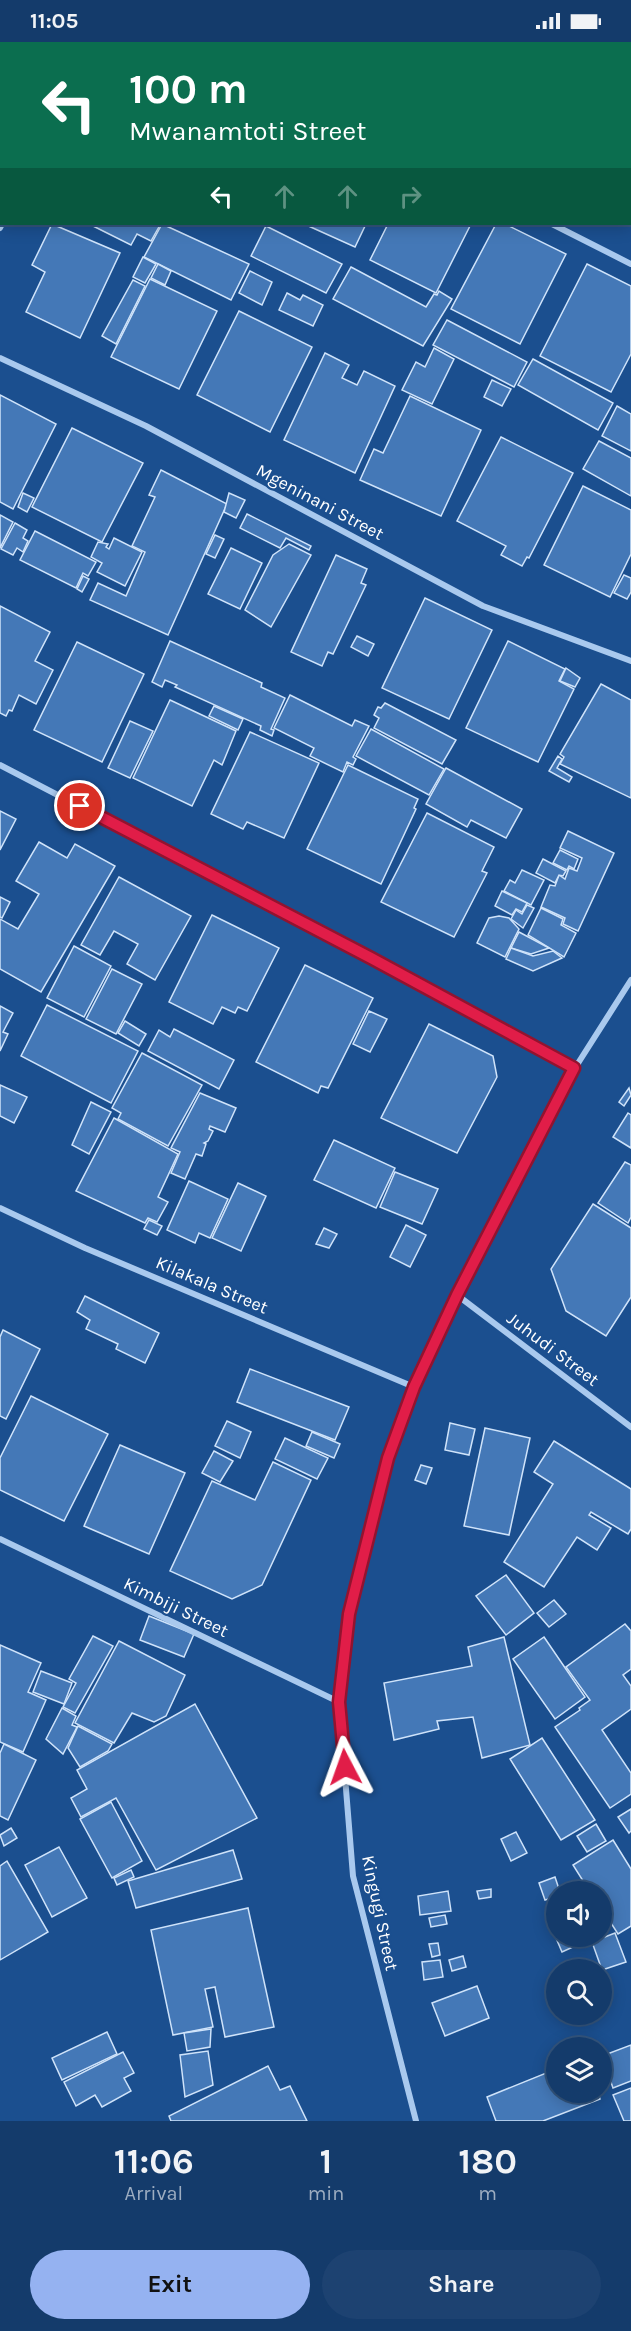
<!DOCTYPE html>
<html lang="en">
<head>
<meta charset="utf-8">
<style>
	body { margin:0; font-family:Karla,sans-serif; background:#1d4271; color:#f1f3f6; height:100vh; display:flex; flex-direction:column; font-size:22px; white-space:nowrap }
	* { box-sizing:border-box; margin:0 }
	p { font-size:20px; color:#9dadc1 }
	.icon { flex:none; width:33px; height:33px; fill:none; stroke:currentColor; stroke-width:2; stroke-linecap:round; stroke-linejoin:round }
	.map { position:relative; height:2079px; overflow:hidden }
	.panel { display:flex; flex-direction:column; background:#143b6b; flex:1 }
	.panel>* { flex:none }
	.top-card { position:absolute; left:0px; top:0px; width:632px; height:183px; box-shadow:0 3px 15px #0003,0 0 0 2px #33557e; background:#0b6e4f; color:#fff; overflow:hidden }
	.buttons { position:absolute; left:546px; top:1839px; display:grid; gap:12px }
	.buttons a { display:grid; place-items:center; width:66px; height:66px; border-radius:50%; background:#143b6b; box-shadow:0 3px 15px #0003,0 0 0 2px #33557e; font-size:30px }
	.pin { position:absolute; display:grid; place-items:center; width:51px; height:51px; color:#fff; margin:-26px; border:3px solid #fff; border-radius:50%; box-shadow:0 2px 6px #0007 }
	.me { position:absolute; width:66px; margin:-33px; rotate:356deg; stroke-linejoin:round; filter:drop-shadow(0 0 4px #0008) }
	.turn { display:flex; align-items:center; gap:21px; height:126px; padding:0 30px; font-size:27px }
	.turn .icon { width:78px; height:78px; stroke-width:2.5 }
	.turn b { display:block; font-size:42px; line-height:51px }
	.lanes { display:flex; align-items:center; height:57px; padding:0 30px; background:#0003; justify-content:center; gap:30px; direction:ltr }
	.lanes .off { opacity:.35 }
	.eta { display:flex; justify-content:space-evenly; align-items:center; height:102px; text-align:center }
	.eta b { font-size:36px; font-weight:700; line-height:42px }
	.action { display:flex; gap:12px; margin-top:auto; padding:12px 30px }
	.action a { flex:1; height:69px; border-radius:36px; background:#95b2f1; color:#111; font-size:24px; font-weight:700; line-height:69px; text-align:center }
	.action a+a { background:#1d4271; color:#f1f3f6 }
	.status { display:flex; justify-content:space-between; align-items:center; height:42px; padding:0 30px; background:#143b6b; direction:ltr }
	.status svg { height:16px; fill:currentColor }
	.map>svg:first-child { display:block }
	.building { fill:#4478b7; stroke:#cfe3fa; stroke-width:1.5 }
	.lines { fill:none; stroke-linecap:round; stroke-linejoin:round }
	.minor { stroke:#a9c9ee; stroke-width:6 }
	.route-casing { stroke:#92132f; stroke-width:15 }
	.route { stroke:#e11d48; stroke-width:10 }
	.labels { text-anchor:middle; stroke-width:4.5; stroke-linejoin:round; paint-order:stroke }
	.street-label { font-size:18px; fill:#fff; stroke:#1b4f8f }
</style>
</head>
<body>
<div class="status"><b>11:05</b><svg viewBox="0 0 49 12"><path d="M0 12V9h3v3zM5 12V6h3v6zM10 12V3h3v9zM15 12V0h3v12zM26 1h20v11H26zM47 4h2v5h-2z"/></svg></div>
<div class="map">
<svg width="631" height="2079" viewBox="0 0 631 2079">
	<rect width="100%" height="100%" fill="#1b4f8f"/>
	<!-- building -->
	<g class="building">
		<polygon points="365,0 453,0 365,2"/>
		<polygon points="613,0 631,0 631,73 630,2"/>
		<polygon points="52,182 120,211 80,296 26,270 45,230 32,223"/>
		<polygon points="89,182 158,182 160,183 151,199 137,192 131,203"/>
		<polygon points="162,182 249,222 231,258 144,215"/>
		<polygon points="304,182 366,182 355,205"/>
		<polygon points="388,182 471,182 436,251 370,218"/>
		<polygon points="496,182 505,182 566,212 520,302 451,267"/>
		<polygon points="266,184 342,222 326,251 251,214"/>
		<polygon points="143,215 156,222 145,241 133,235"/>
		<polygon points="158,222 171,229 165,243 151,236"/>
		<polygon points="587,222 631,244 631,312 611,350 540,314"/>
		<polygon points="351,225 426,265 434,252 437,253 439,249 452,257 423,304 333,257"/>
		<polygon points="250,229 272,240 262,263 239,251"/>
		<polygon points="150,237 217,269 179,347 111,315"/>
		<polygon points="133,238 145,244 116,302 102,294"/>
		<polygon points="287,251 300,258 303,253 323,263 313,284 279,268"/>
		<polygon points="239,269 312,305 270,390 197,353"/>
		<polygon points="447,278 527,320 514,345 433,303"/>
		<polygon points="434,306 454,317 432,362 402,348 416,320 425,325"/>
		<polygon points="325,311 349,323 342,336 357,343 364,329 395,344 355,431 284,398"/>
		<polygon points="533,317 613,361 598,388 518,343"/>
		<polygon points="492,338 511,347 502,364 484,355"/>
		<polygon points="0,353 56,382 13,467 0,460"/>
		<polygon points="410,354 481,388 441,474 360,438 374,407 383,411"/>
		<polygon points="617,364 631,372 631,409 602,394"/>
		<polygon points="72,386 143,421 102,500 32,465"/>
		<polygon points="501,395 573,431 529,516 527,515 522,524 501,513 506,504 457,479"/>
		<polygon points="599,399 631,416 631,454 583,427"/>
		<polygon points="161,428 227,462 168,593 90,558 98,541 126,554 145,510 132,504 155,455 149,453"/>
		<polygon points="583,444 631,468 631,512 610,555 544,523"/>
		<polygon points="23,451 34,456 27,470 18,465"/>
		<polygon points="229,451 245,458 236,476 224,470"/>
		<polygon points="247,472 311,504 309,508 286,496 280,506 240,486"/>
		<polygon points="0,473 13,480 0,506"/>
		<polygon points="15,481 27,488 23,496 28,499 23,510 17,506 13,513 1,507"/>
		<polygon points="35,489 96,520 88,534 83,531 76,546 20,518"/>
		<polygon points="215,493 224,497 215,516 206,512"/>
		<polygon points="114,496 142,510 125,544 97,530 102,521 91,515 98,500 108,502 106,505 109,507"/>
		<polygon points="289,502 311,513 271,585 245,568 273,513"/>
		<polygon points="231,506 262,521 240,567 208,552"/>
		<polygon points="336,513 367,527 361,541 366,543 333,612 328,610 322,624 291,610"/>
		<polygon points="624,533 631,536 631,550 627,557 614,551"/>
		<polygon points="83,534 89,537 82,550 77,547"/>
		<polygon points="425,556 492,588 449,677 382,646"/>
		<polygon points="0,564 50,590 35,619 53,628 36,662 19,653 12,669 9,668 6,674 0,671"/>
		<polygon points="357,594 374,602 368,614 351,605"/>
		<polygon points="170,599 262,641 261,645 285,656 271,687 274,688 272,694 260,688 261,684 175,645 177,643 165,638 162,645 152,640"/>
		<polygon points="508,599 565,627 559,639 574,647 538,720 466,686"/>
		<polygon points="77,600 144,632 102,720 34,688"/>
		<polygon points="566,626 580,636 575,645 560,639"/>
		<polygon points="601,642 631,658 631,756 560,722 564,715 560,712"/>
		<polygon points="290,653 352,684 355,678 369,684 353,715 356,717 353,723 347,720 343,730 310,714 314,706 274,686"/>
		<polygon points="170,658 236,689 222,723 214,718 192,764 133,736"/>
		<polygon points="385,661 456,698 442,722 374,686 379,676 374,673 378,665 381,666"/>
		<polygon points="214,664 243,677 238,688 209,674"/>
		<polygon points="130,679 153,689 130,736 108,726"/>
		<polygon points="371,687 444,727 429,753 356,714"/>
		<polygon points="250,690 319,721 284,796 247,780 243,787 211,772"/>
		<polygon points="558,714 562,717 557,726 572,735 569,740 549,729"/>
		<polygon points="348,723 418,757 414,766 416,767 381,842 307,807"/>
		<polygon points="446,726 522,767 506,796 471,778 467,785 426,762"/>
		<polygon points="0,769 16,777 0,808"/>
		<polygon points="427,771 494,805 482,829 487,831 454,895 381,860"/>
		<polygon points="568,789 614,811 578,889 563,882 565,876 541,865 550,843 555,844 559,833 565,837 569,826 577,829 582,816 560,806"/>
		<polygon points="39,800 67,816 75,802 115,824 41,950 0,927 0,877 18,887 39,852 16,839"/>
		<polygon points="560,808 578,817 574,827 569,824 567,828 553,821"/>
		<polygon points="543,817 566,829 563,834 559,833 555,841 536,831"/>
		<polygon points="522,828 544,838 531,863 504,849 510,838 515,841"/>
		<polygon points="119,835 191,874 155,938 127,922 138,902 114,889 100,913 81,903"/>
		<polygon points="502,849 527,861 522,870 516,867 512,873 495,864"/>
		<polygon points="0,855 10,860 2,876 0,875"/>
		<polygon points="527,863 534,866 523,886 511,877 516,868 522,872"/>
		<polygon points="541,866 563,877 561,883 576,891 564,915 528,893"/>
		<polygon points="212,873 279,906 247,969 238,965 235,971 222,965 213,982 169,960"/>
		<polygon points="499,874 509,876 519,887 505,915 477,901 489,876"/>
		<polygon points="519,890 549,906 531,912 511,906"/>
		<polygon points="74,904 111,924 84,975 47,956"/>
		<polygon points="511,906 533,914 553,909 562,916 533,929 506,917"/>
		<polygon points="305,923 373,956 328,1046 321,1044 318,1051 256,1020"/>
		<polygon points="112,927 142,942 116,992 86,977"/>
		<polygon points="47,963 138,1009 111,1061 21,1014"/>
		<polygon points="0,964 13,971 3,990 8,992 0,1009"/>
		<polygon points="369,969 387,977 370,1010 353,1002"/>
		<polygon points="125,979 146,992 139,1004 118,991"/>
		<polygon points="429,982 493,1014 497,1035 457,1111 381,1076"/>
		<polygon points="174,987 234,1018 219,1047 148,1009 159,988 170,995"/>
		<polygon points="142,1011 202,1043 168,1104 118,1077 121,1071 112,1066"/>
		<polygon points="0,1043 27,1055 14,1081 0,1074"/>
		<polygon points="629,1046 631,1053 624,1064 619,1060"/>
		<polygon points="200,1051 236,1066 225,1090 210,1084 209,1087 213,1089 208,1099 204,1101 206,1102 202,1114 196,1112 185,1137 171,1131 180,1110 171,1106"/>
		<polygon points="91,1060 111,1070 89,1112 72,1103"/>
		<polygon points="628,1071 631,1073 631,1106 613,1095"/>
		<polygon points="114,1076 178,1112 158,1155 168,1160 157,1180 148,1176 145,1181 76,1149"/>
		<polygon points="334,1098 395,1126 376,1166 314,1138"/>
		<polygon points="625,1120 631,1123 631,1175 628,1181 598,1161"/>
		<polygon points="395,1130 438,1147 422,1182 380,1165"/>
		<polygon points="189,1139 228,1157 210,1196 199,1191 195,1201 167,1188"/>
		<polygon points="238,1141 266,1154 241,1209 212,1196"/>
		<polygon points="593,1162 631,1186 631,1255 606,1294 566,1269 551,1227"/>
		<polygon points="149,1178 162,1184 157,1193 144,1187"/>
		<polygon points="406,1183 426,1193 410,1225 390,1215"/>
		<polygon points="324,1186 337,1192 329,1206 316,1202"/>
		<polygon points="85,1254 159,1291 145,1321 116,1307 118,1302 86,1287 90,1278 77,1270"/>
		<polygon points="3,1288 40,1307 6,1377 0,1374 0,1295"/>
		<polygon points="250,1327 349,1365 335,1398 237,1360"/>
		<polygon points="31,1354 108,1392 64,1479 0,1448 0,1416"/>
		<polygon points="227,1379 251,1390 240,1416 215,1404"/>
		<polygon points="450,1381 475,1387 469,1413 445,1408"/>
		<polygon points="485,1386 530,1396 509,1493 464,1484"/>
		<polygon points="312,1390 340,1402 334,1416 306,1404"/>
		<polygon points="285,1396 328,1416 317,1437 275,1417"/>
		<polygon points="554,1399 631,1447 631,1487 628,1492 591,1470 589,1473 611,1486 597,1508 577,1495 544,1545 504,1520 553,1442 534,1430"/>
		<polygon points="120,1403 185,1431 149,1512 84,1484"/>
		<polygon points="214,1409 233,1419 220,1440 202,1431"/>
		<polygon points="273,1420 311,1438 262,1543 232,1557 170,1529 212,1439 255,1458"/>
		<polygon points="421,1423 432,1426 426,1442 415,1438"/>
		<polygon points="506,1533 534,1571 506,1593 476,1554"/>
		<polygon points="554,1558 566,1572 549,1585 537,1571"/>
		<polygon points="149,1574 194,1592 184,1615 140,1598"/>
		<polygon points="625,1582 631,1589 631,1627 623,1633 631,1644 631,1667 602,1688 631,1731 631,1752 610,1766 555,1685 580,1668 579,1666 590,1658 566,1625"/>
		<polygon points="93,1594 113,1604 75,1671 63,1665 76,1641 69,1637"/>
		<polygon points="504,1595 530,1703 482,1716 473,1675 437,1679 439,1687 394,1698 384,1641 472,1624 468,1605"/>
		<polygon points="544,1595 585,1655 555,1677 513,1617"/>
		<polygon points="119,1599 185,1633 166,1674 154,1680 132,1671 114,1701 75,1681"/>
		<polygon points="0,1603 41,1621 28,1650 46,1658 23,1710 0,1700"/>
		<polygon points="41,1629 72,1641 64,1662 33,1650"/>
		<polygon points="195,1662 257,1776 156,1828 116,1756 81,1775 71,1756 87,1747 77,1728"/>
		<polygon points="62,1666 76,1674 72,1683 77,1685 63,1712 46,1697"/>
		<polygon points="78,1684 112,1702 108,1709 80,1725 68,1706"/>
		<polygon points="542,1696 595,1778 561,1798 510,1717"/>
		<polygon points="4,1702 36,1718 8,1778 0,1774 0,1711"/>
		<polygon points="111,1760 142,1819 112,1836 80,1777"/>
		<polygon points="631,1767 631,1789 629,1791 618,1775"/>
		<polygon points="596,1782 606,1799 587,1810 577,1794"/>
		<polygon points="11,1786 17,1796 4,1804 0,1793"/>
		<polygon points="516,1790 527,1811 511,1819 501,1797"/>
		<polygon points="613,1798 631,1827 631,1884 618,1892 602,1867 602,1850 590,1850 573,1823"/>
		<polygon points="59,1805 87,1856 52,1875 25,1823"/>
		<polygon points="233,1808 242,1837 136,1866 128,1839"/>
		<polygon points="7,1819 48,1890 0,1918 0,1824"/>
		<polygon points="131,1828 134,1835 117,1843 114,1836"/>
		<polygon points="555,1835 560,1850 556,1850 556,1855 545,1858 539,1841"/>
		<polygon points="491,1847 491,1855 479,1857 477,1849"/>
		<polygon points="448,1849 451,1869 420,1873 418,1854"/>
		<polygon points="248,1866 274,1985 225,1995 215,1945 205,1947 213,1985 173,1993 151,1888"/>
		<polygon points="445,1873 447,1882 431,1885 429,1876"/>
		<polygon points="556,1879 556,1894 597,1894 562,1910 550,1882"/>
		<polygon points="615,1891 626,1920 602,1928 592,1900"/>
		<polygon points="438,1901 440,1913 432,1915 429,1902"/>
		<polygon points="463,1914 466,1925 452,1929 449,1918"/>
		<polygon points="440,1918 443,1935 424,1938 422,1920"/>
		<polygon points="477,1944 489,1976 445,1994 432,1961"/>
		<polygon points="211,1987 210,2005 187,2009 184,1991"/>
		<polygon points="107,1990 117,2012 62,2038 52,2016"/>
		<polygon points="631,2003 631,2039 613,2046 602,2014"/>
		<polygon points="208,2009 213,2043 185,2055 180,2013"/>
		<polygon points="123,2010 134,2031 124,2036 131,2049 102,2065 95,2053 76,2064 64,2040"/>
		<polygon points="268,2024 280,2048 290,2044 307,2079 171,2079 169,2074"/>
		<polygon points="556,2027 556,2050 598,2050 600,2057 543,2079 496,2079 487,2055"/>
		<polygon points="631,2046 631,2079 624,2079 613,2053"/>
	</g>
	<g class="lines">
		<!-- minor -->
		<g class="minor">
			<polyline points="221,0 224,2"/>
			<polyline points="109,2 110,0"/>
			<polyline points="552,182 631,222"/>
			<polyline points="0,186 2,182"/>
			<polyline points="0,316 146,384 483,564 631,619"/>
			<polyline points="0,723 371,916 575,1026"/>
			<polyline points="0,1166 85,1206 414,1345"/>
			<polyline points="457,1253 631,1385"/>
			<polyline points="0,1497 339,1660"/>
			<polyline points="416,2079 353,1834 339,1660 349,1572 388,1416 414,1345 457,1253 575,1026 631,938"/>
		</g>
	</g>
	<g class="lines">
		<defs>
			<polyline id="route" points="80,764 371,916 574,1026 457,1253 414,1345 388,1416 349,1572 339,1660 345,1725"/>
		</defs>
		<!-- route casing -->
		<use href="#route" class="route-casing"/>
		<!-- route -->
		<use href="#route" class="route"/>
	</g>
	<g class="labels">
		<!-- street labels -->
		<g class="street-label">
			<text transform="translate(320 460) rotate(28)" y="6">Mgeninani Street</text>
			<text transform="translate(212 1243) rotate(23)" y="6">Kilakala Street</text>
			<text transform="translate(553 1307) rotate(37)" y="6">Juhudi Street</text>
			<text transform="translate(176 1565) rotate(26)" y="6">Kimbiji Street</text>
			<text transform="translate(380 1871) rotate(78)" y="6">Kingugi Street</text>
		</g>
	</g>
</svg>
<div class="buttons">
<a><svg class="icon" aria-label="sound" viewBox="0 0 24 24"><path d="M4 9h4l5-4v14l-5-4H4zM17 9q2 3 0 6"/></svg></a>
<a><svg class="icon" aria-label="search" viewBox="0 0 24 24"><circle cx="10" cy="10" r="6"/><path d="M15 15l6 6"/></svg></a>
<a><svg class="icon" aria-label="layers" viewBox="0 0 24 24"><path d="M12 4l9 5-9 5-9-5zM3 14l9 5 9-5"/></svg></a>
</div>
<div class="pin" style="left:80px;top:764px;background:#d93025"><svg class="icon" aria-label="arrive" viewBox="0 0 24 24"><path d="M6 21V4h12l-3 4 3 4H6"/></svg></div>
<svg class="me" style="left:345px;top:1725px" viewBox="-20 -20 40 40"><path d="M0-17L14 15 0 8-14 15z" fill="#e11d48" stroke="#fff" stroke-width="4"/></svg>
<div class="top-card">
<div class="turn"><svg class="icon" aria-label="left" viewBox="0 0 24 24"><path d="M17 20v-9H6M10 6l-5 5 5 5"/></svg><div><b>100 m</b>Mwanamtoti Street</div></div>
<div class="lanes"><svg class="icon" aria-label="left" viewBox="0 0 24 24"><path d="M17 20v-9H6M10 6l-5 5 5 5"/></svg><svg class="icon off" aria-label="ahead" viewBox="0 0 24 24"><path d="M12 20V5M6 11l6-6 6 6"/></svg><svg class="icon off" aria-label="ahead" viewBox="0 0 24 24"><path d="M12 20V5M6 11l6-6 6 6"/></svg><svg class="icon off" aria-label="right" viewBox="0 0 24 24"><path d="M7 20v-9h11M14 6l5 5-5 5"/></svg></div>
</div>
</div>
<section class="panel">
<div class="eta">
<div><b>11:06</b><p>Arrival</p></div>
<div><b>1</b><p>min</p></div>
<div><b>180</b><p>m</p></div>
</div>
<div class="action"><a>Exit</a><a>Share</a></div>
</section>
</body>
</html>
